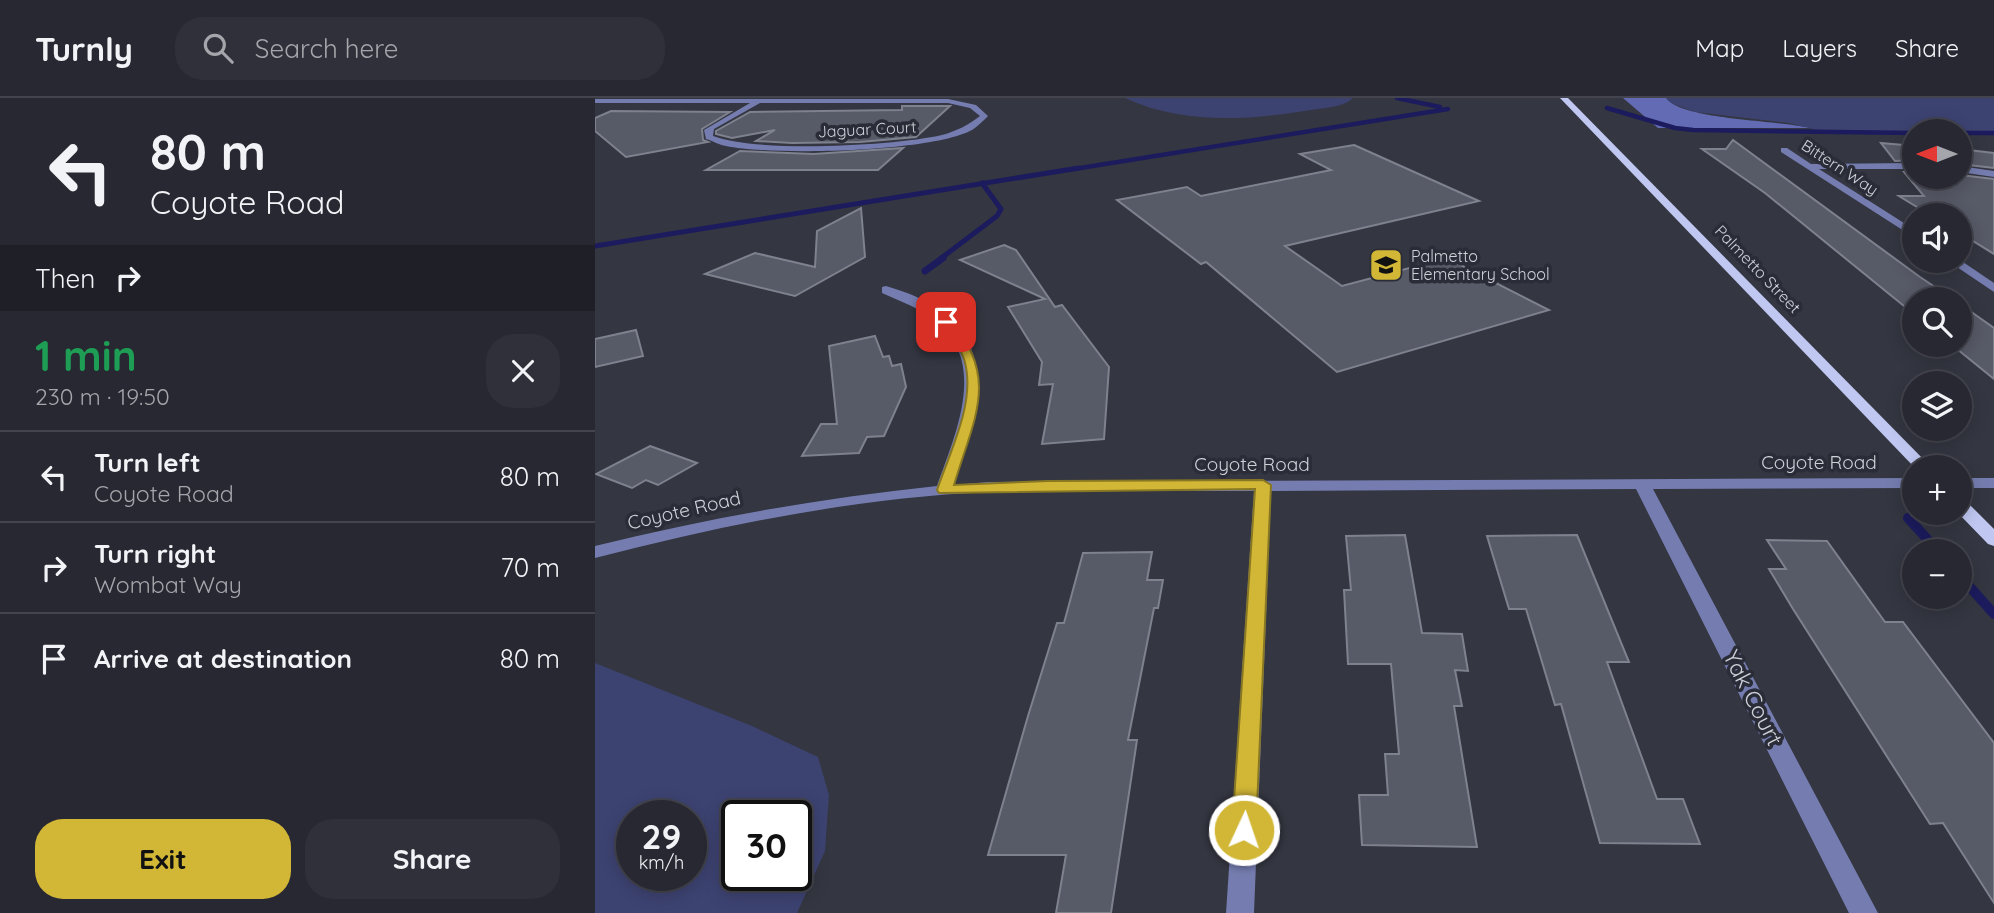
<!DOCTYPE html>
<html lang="en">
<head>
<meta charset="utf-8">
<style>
	body { margin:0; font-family:Quicksand,sans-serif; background:#2f3039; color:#f1f3f6; height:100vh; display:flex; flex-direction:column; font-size:26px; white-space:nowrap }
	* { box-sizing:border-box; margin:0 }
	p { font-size:23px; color:#a4a6ab }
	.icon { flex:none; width:38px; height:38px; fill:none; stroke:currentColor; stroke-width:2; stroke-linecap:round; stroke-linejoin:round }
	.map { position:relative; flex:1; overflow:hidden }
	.drawer { display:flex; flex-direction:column; background:#272831; width:595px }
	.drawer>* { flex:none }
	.top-card { background:#272831; color:#f1f3f6; overflow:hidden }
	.needle { width:46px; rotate:270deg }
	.buttons { position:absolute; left:1307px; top:21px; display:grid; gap:14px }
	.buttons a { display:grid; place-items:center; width:70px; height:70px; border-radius:50%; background:#272831; box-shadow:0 4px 18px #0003,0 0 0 2px #43444d; font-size:35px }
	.speed { position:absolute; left:21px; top:702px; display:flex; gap:14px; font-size:35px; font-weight:700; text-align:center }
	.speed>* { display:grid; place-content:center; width:91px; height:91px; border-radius:50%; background:#272831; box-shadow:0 4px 18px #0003,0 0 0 2px #43444d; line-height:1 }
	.speed small { font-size:18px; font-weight:400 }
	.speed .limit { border:4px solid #111; border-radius:10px; background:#fff; color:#111 }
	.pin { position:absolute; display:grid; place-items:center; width:60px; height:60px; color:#fff; margin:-30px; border-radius:14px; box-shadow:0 4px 10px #0006 }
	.me { position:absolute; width:77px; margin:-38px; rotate:3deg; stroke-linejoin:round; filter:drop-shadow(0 0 5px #0008) }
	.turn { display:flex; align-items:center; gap:24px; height:147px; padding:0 35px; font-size:32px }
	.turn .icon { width:91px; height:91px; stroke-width:2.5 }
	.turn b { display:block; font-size:49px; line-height:60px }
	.then { display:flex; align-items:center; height:66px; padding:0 35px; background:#0003; gap:14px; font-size:26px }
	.round { display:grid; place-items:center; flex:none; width:74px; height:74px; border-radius:28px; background:#2f3039 }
	.summary { display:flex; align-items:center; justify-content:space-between; height:119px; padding:0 35px }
	h1 { font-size:42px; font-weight:700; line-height:52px; color:#1e9e55 }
	.cta { display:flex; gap:14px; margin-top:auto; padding:14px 35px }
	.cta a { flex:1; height:80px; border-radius:28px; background:#d2b736; color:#111; font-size:28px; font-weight:700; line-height:80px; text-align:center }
	.cta a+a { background:#2f3039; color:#f1f3f6 }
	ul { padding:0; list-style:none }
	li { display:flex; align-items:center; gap:21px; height:91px; padding:0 35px; border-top:2px solid #43444d }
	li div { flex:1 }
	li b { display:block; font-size:26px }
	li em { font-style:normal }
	header { display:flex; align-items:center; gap:42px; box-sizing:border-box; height:98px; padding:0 35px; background:#272831; border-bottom:2px solid #43444d }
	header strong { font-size:33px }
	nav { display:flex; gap:38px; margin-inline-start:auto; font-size:24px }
	.search { width:490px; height:63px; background:#2f3039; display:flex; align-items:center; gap:18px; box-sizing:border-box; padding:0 24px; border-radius:28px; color:#a4a6ab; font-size:26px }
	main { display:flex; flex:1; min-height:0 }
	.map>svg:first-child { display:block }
	.green { fill:#3d4371; fill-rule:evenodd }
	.forest { fill:#626bb4 }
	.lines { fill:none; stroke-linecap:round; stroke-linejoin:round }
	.stream-far3 { stroke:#1c1b5d; stroke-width:4.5 }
	.stream-far2 { stroke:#1c1b5d; stroke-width:5 }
	.stream-far1 { stroke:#1c1b5d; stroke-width:7 }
	.stream { stroke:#1c1b5d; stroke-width:10 }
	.building { fill:#575a67; stroke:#7e818e; stroke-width:2 }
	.minor { fill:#757db0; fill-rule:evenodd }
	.major { fill:#c0c8f2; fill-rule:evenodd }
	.route { fill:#d2b736; stroke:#887723; stroke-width:2 }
	.labels { text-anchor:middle; stroke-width:7; stroke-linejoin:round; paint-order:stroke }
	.far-street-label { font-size:16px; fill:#cfd1d8; stroke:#2a2c37 }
	.far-poi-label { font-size:16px; fill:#cfd1d8; stroke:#2a2c37; text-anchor:start }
	.street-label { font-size:19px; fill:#cfd1d8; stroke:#2a2c37 }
	.near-street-label { font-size:23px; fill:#cfd1d8; stroke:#2a2c37 }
</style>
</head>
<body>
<header>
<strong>Turnly</strong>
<div class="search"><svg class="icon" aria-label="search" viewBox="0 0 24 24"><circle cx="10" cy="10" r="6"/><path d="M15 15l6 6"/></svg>Search here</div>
<nav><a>Map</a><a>Layers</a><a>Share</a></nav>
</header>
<main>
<section class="drawer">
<div class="top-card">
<div class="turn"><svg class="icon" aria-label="left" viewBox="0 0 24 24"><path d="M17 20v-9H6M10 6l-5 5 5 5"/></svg><div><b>80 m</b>Coyote Road</div></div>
<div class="then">Then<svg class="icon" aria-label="right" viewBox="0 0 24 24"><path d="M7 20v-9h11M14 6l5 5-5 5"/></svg></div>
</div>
<div class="summary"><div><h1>1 min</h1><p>230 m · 19:50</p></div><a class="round"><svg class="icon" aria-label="close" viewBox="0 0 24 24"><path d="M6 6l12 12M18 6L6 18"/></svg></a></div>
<ul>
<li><svg class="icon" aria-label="left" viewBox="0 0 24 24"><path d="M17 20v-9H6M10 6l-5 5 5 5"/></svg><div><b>Turn left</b><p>Coyote Road</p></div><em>80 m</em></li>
<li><svg class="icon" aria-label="right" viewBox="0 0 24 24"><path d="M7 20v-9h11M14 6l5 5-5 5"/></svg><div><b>Turn right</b><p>Wombat Way</p></div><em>70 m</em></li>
<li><svg class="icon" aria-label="arrive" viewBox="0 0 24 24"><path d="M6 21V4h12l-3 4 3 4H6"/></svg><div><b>Arrive at destination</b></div><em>80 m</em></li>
</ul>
<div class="cta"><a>Exit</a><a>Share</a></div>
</section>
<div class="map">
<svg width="1399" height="815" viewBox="0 0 1399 815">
	<rect width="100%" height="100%" fill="#343641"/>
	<!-- green -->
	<g class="green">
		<path d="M530,0h227v1c-9,8 -28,9 -41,11 -60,10 -129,15 -186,-12z"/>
		<polygon points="1071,0 1399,0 1399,33 1225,33 1194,25 1100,14 1075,5"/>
		<path d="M0,565l157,63 66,31 11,38 -4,56 -28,62h-202zM37,718h59v59h-59zM142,718h59v59h-59z"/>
	</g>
	<!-- forest -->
	<path class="forest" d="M1028,0h43c15,22 113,22 143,30h-151z"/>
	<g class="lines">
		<!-- stream-far3 -->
		<g class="stream-far3">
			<polyline points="802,0 845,9"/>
			<polyline points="1012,10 1080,30 1098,32 1320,35"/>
			<polyline points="1365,35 1399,35"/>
			<polyline points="473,72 853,11"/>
		</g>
		<!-- stream-far2 -->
		<g class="stream-far2">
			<polyline points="0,148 484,70"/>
			<polyline points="345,161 402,118 406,111 387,85"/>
		</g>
		<!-- stream-far1 -->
		<polyline class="stream-far1" points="330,173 348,160"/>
		<!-- stream -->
		<g class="stream">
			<polyline points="1313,420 1343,453"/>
			<polyline points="1365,478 1399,516"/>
		</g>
	</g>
	<!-- building -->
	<g class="building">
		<polygon points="307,8 355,8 321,39 265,44 197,45 161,43 180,32 137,40 121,36 121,33 155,14 307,12"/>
		<polygon points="16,13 135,14 107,31 108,42 113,44 31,59 0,33 0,20"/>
		<polygon points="1138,42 1325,179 1358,201 1320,201 1320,217 1170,95 1107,51 1131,51"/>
		<polygon points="1286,45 1320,48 1320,62 1300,63"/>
		<polygon points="759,47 884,103 690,148 747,188 852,160 954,212 742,274 611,164 606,166 522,102 592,89 606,98 736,72 705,56"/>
		<polygon points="308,50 283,72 111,72 145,53 219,56"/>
		<polygon points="1365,51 1399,55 1399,70 1365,66"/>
		<polygon points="1309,74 1320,74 1320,79 1365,77 1399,81 1399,156 1365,135 1365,117 1335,117 1304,98 1329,98"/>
		<polygon points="266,110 270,159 200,198 110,176 160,155 220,169 222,133"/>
		<polygon points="409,147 421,152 460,209 467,207 514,269 509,341 447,346 458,286 444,287 447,264 413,209 450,201 365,162"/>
		<polygon points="1365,206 1399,230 1399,281 1357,247 1365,247"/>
		<polygon points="41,232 48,258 0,269 0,241"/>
		<polygon points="280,238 288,259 294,258 297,268 306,266 311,289 289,338 272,339 264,355 207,358 226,326 242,326 234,248"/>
		<polygon points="55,348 102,365 63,387 51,382 37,390 1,376"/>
		<polygon points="810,437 827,535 867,536 873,573 860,572 867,608 859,608 882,749 767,747 764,697 793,697 790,656 804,656 796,566 753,566 749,492 756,492 751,438"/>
		<polygon points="982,437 1034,564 1012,564 1062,701 1088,701 1105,746 1005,745 966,606 960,607 931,511 914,511 892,438"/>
		<polygon points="1172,442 1232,443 1290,524 1308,524 1399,645 1399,805 1348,725 1335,726 1198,511 1174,471 1191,471"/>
		<polygon points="557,454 552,482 568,482 563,510 559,510 533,642 542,642 516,815 461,815 471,757 393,757 433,618 462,525 469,525 488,455"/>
	</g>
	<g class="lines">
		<!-- minor -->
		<g class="minor">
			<path d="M0,1h353l28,6 12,11c-5,5 -11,11 -16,14 -40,22 -200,26 -246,16 -7,-1 -13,-5 -20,-7l-2,-9 46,-27h-155zM165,5h188l22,5 10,8c-12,9 -23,15 -38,19 -48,11 -185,18 -229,1l1,-7z"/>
			<polygon points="1186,50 1192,50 1216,66 1320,65 1320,71 1224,71 1320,132 1320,140 1186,54"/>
			<polygon points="1365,68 1399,73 1399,79 1365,74"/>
			<polygon points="1365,162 1399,185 1399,194 1353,163"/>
			<path d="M291,188c118,34 98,107 68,199l34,-3 927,-4v10l-262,1 225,424h-29l-213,-424 -365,2 -17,422h-28l28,-422c-88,0 -178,-3 -266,1 -133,6 -265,33 -393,66v-12c113,-28 226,-48 342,-60 18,-52 52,-123 -2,-166 -16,-12 -35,-19 -53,-27v-6z"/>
			<rect x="1365" y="380" width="34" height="10"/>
		</g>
		<!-- major -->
		<g class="major">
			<polygon points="965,0 973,0 1336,369 1320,370"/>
			<polygon points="1365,402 1371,403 1399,431 1399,448 1393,446 1363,415 1365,415"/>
		</g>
	</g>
	<!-- route -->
	<path class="route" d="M347,222h8c51,58 23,100 4,165l94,-4 215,-1 8,5 -15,345 -4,7 -8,3 -8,-3 -4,-7 23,-341 -316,4 -2,-3c13,-39 40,-90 27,-131 -5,-15 -15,-25 -24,-37z"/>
	<!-- icons -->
	<defs>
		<symbol id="school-square" viewBox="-11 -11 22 22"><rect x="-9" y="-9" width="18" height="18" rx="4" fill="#d2b736" stroke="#2a2c37"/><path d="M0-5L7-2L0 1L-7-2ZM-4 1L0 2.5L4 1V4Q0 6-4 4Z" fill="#111"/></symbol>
	</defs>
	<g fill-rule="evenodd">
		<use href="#school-square" x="772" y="148" width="38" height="38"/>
	</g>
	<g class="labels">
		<!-- far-street labels -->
		<g class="far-street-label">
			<text transform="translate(272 31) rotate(-3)" y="6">Jaguar Court</text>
			<text transform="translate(1245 69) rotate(33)" y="6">Bittern Way</text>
			<text transform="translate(1163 171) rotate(46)" y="6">Palmetto Street</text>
		</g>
		<!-- far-poi labels -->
		<g class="far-poi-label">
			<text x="816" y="164">Palmetto<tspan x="816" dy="18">Elementary School</tspan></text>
		</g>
		<!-- street labels -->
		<g class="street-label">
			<text x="1224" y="371">Coyote Road</text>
			<text x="657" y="373">Coyote Road</text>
			<text transform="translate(89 412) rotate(-13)" y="7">Coyote Road</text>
		</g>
		<!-- near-street labels -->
		<g class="near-street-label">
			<text transform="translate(1158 600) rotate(63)" y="8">Yak Court</text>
		</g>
	</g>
</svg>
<div class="buttons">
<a><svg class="needle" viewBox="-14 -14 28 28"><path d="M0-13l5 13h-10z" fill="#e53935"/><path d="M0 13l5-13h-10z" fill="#a4a6ab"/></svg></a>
<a><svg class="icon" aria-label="sound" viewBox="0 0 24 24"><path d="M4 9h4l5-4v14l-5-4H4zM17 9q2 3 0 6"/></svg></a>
<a><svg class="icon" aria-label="search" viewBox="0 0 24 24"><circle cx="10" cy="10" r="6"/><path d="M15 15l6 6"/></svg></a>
<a><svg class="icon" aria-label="layers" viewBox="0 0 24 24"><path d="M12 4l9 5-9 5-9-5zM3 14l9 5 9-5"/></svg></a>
<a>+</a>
<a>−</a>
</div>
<div class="speed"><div>29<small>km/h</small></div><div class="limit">30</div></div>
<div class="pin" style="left:351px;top:224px;background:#d93025"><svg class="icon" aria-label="arrive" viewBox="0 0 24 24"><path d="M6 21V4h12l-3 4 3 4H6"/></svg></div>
<svg class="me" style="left:649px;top:732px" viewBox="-20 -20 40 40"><circle r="17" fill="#d2b736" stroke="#fff" stroke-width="3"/><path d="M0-11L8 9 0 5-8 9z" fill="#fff"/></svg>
</div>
</main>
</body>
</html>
